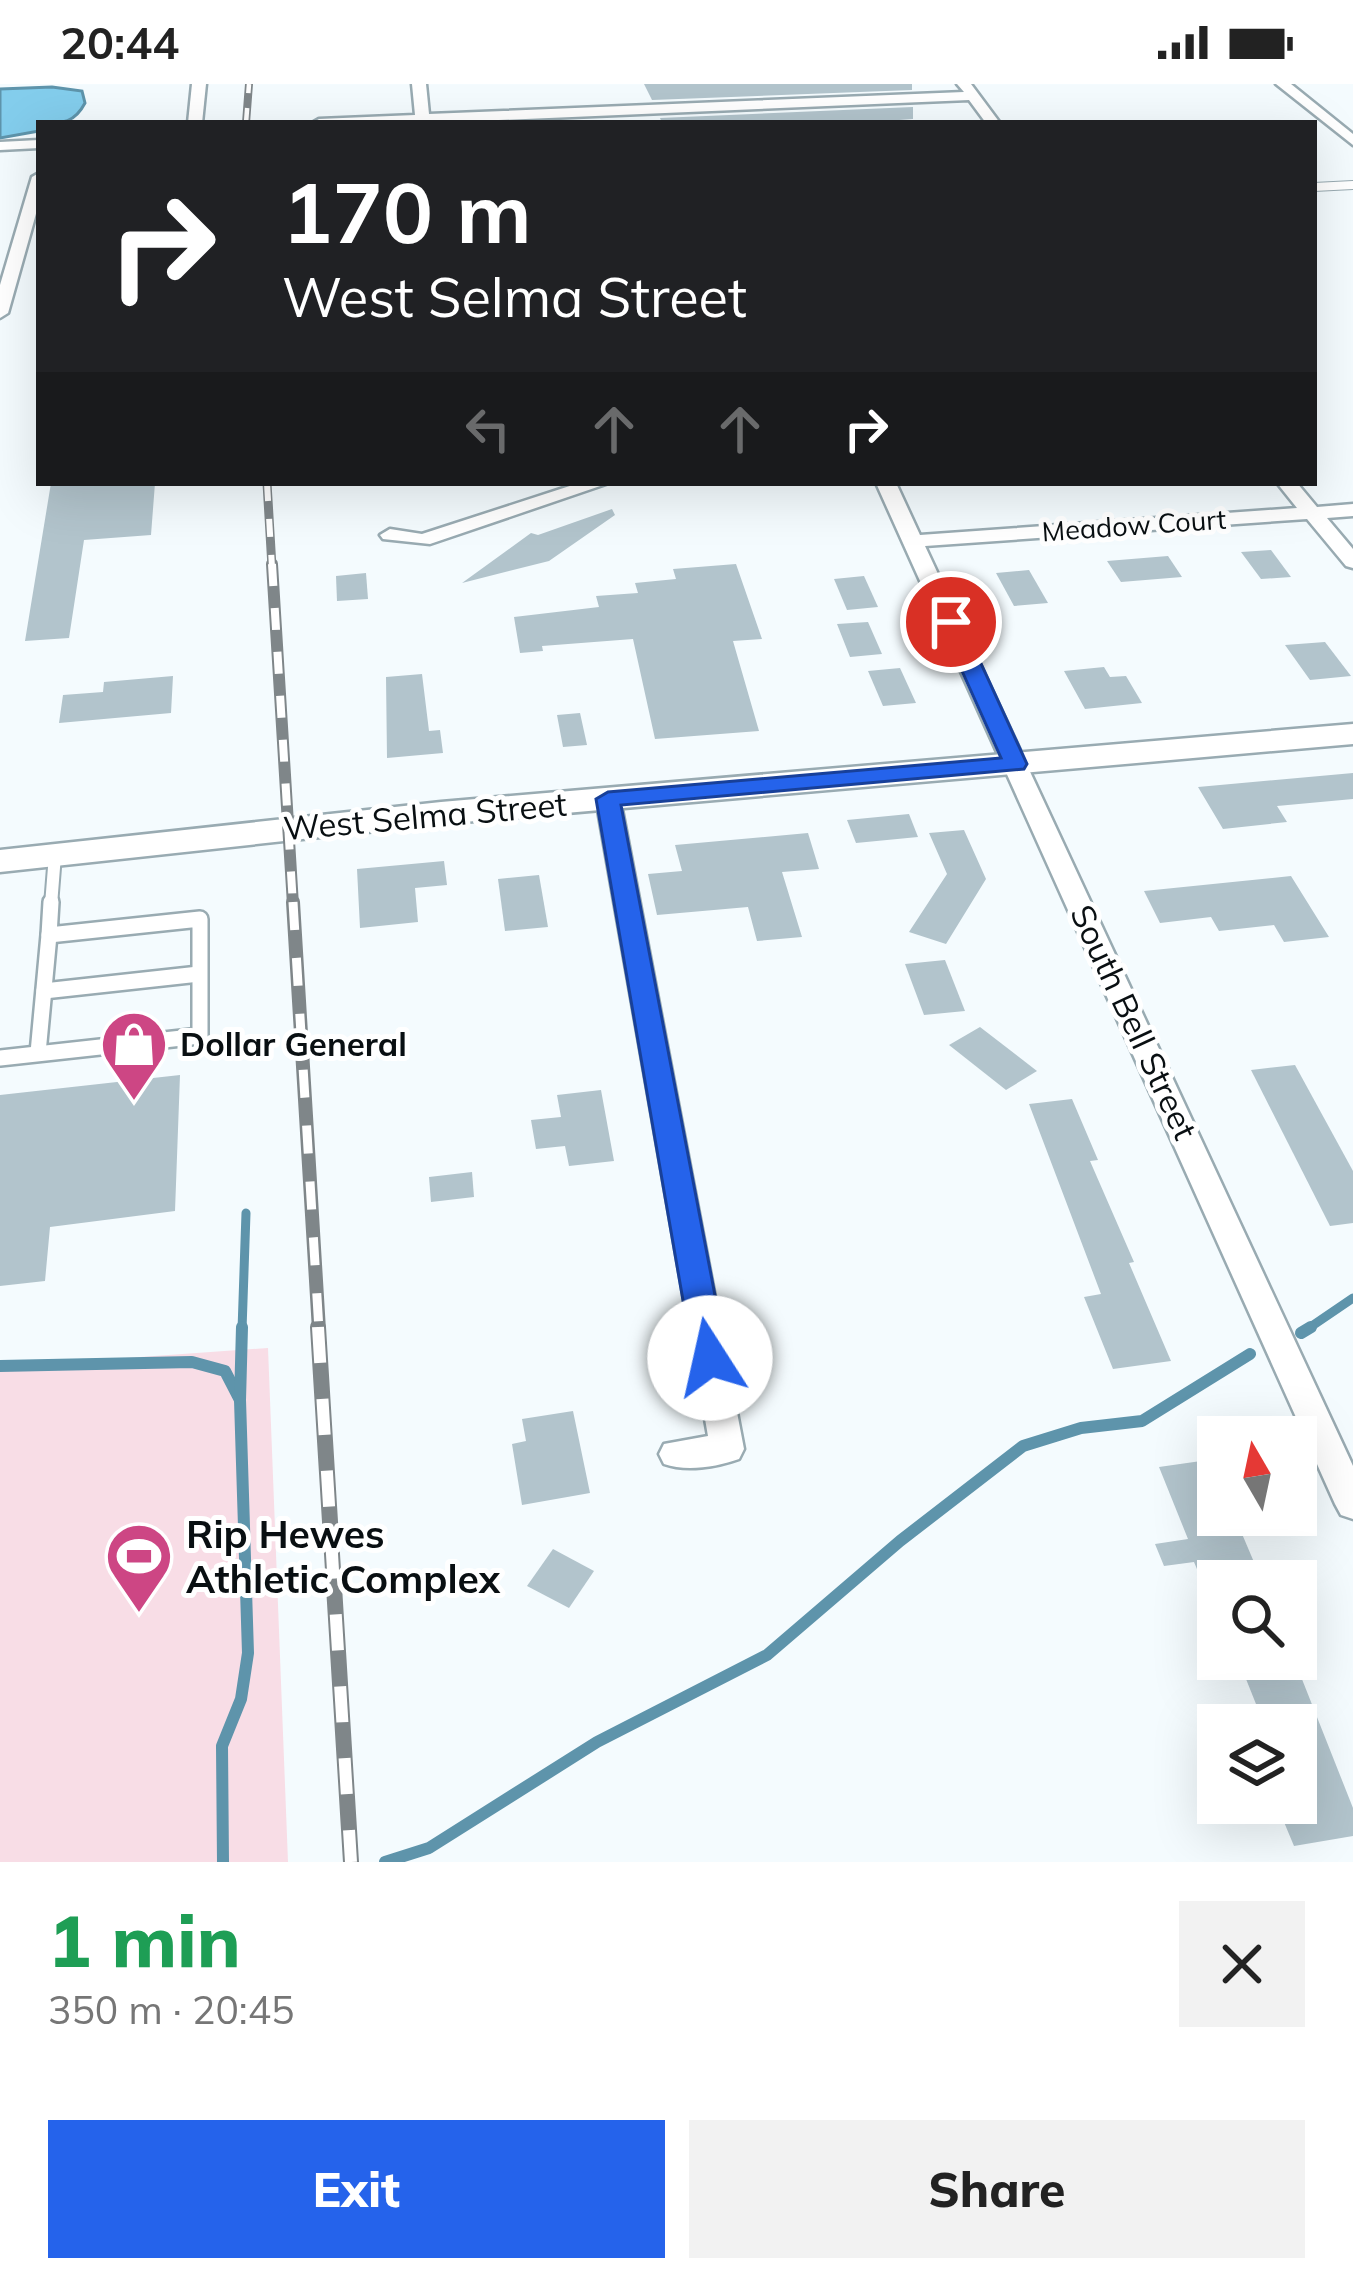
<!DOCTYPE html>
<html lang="en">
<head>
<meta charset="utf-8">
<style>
	body { margin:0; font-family:Mulish,sans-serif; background:#f2f2f2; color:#222; height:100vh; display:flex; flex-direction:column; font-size:45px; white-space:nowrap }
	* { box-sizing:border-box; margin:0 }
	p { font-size:39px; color:#767676 }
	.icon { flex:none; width:66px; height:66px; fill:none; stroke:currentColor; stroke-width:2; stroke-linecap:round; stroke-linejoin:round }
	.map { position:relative; height:1778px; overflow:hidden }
	.drawer { display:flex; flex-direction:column; background:#fff; flex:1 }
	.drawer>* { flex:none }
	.top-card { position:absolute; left:36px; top:36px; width:1281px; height:366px; border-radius:0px; box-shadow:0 12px 48px #0002; background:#202124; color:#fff; overflow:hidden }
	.needle { width:78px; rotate:351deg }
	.buttons { position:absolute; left:1197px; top:1332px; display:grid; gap:24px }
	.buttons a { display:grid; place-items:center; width:120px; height:120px; border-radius:0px; background:#fff; box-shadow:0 12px 48px #0002; font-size:60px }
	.pin { position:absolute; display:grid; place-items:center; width:102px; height:102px; color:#fff; margin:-51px; border:6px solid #fff; border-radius:50%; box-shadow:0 3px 12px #0007 }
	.me { position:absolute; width:132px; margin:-66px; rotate:350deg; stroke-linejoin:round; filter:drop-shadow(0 0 9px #0008) }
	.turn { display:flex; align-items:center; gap:42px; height:252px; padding:0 48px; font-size:54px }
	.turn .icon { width:156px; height:156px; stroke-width:2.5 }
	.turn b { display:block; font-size:84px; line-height:102px }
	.lanes { display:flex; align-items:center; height:114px; padding:0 48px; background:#0003; justify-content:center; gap:60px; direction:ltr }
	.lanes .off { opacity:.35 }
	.round { display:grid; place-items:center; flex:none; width:126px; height:126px; border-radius:0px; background:#f2f2f2 }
	.summary { display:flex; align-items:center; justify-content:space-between; height:204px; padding:0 48px }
	h1 { font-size:72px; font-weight:800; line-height:90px; color:#1e9e55 }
	.primary-button { display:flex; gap:24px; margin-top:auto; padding:24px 48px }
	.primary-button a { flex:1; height:138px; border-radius:0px; background:#2563eb; color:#fff; font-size:48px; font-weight:800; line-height:138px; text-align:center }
	.primary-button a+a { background:#f2f2f2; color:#222 }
	.status { display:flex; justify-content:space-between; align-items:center; height:84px; padding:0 60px; background:#fff; direction:ltr }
	.status svg { height:33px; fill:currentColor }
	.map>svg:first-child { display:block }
	.green { fill:#f8dde6 }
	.water { fill:#83cdec; stroke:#5e94ab; stroke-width:3 }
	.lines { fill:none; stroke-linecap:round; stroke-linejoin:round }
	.stream-far1 { stroke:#5e94ab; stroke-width:9 }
	.stream { stroke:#5e94ab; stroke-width:12 }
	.building { fill:#b2c4cc }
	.lane-far2-casing { stroke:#99abb2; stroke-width:10 }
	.lane-far1-casing { stroke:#99abb2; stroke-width:16 }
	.lane-casing { stroke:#99abb2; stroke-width:20 }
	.street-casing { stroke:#99abb2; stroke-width:5 }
	.secondary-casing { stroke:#99abb2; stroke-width:5 }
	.lane-far2 { stroke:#fff; stroke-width:8 }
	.lane-far1 { stroke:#fff; stroke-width:12 }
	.lane { stroke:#fff; stroke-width:15 }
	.street { fill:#fff; fill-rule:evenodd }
	.secondary { fill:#fff; fill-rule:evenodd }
	.rail-far4-casing { stroke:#7f8689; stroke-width:8 }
	.rail-far3-casing { stroke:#7f8689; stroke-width:9 }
	.rail-far2-casing { stroke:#7f8689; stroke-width:12 }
	.rail-far1-casing { stroke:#7f8689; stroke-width:14 }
	.rail-casing { stroke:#7f8689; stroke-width:16 }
	.rail-far4 { stroke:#fff; stroke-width:4.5; stroke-dasharray:15; stroke-linecap:butt }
	.rail-far3 { stroke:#fff; stroke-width:6; stroke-dasharray:18; stroke-linecap:butt }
	.rail-far2 { stroke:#fff; stroke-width:8; stroke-dasharray:22; stroke-linecap:butt }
	.rail-far1 { stroke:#fff; stroke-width:9; stroke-dasharray:28; stroke-linecap:butt }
	.rail { stroke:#fff; stroke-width:12; stroke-dasharray:36; stroke-linecap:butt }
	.route { fill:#2563eb; stroke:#184099; stroke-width:3 }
	.labels { text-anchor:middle; stroke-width:10; stroke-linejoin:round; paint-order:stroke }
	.far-street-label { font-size:27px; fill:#090f12; stroke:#fff }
	.street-label { font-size:33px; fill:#090f12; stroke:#fff }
	.poi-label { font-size:33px; font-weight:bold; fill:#090f12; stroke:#fff; text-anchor:start }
	.near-poi-label { font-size:39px; font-weight:bold; fill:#090f12; stroke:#fff; text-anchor:start }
</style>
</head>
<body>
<div class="status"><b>20:44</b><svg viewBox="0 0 49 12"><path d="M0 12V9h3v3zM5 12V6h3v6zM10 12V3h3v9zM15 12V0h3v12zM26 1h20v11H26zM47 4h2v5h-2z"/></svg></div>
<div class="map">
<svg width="1353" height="1778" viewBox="0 0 1353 1778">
	<rect width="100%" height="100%" fill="#f4fbfe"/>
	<!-- green -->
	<polygon class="green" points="268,1264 288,1778 0,1778 0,1283"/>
	<!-- water -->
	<path class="water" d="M52,3l30,4 3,12c-11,21 -23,20 -46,20v8l-39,7v-49z"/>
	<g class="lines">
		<!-- stream-far1 -->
		<g class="stream-far1">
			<polyline points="242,1246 246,1129"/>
			<polyline points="1306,1246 1353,1214"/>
		</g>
		<!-- stream -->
		<g class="stream">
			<polyline points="1301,1249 1311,1243"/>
			<polyline points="0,1282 192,1278 225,1287 240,1316"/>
			<polyline points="223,1778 222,1662 241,1615 248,1569 240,1316 242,1243"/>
			<polyline points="385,1778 429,1764 597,1658 767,1571 900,1457 1023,1362 1081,1344 1142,1337 1250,1270"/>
		</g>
	</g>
	<!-- building -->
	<g class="building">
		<polygon points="644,0 912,0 912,6 652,16"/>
		<polygon points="913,23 913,35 858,39 662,39 660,34"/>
		<polygon points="51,399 155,399 151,451 84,456 69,554 25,557"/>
		<polygon points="612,425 615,431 549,477 462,499 531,449 538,451"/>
		<polygon points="1271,466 1291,493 1261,495 1241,468"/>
		<polygon points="1168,472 1182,493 1121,498 1107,477"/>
		<polygon points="736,480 762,555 733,557 759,647 655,655 633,555 542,562 543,567 520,569 514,533 599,523 596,512 638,509 635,499 676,495 673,485"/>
		<polygon points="1029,486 1048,519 1014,522 996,489"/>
		<polygon points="366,489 368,515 337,517 336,492"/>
		<polygon points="864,492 878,523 847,526 834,495"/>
		<polygon points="868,538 882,570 850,573 837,540"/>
		<polygon points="1325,558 1351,592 1310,596 1285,561"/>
		<polygon points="1104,583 1110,593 1126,592 1142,619 1085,625 1064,587"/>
		<polygon points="900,584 916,619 883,622 868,587"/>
		<polygon points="422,590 429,647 440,646 443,669 387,674 386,593"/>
		<polygon points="173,592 171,629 59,639 63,611 103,608 104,598"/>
		<polygon points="580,629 587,661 563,663 557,631"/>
		<polygon points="1353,689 1353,715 1277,722 1287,738 1223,745 1198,703"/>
		<polygon points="909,730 918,753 856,759 847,736"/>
		<polygon points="964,746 986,795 946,860 909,848 947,790 929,749"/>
		<polygon points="808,749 819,785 782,788 802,853 757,857 748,823 657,831 648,790 682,787 675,761"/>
		<polygon points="444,777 447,801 415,804 418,838 360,844 357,785"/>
		<polygon points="539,791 548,843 505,847 498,795"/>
		<polygon points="1291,792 1329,853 1284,858 1274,841 1219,847 1211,833 1160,839 1144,807"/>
		<polygon points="945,876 965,927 924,931 905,880"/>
		<polygon points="980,943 1037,987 1006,1006 949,961"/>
		<polygon points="1295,981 1353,1087 1353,1139 1330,1142 1251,986"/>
		<polygon points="180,991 175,1127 50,1143 45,1197 0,1202 0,1011"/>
		<polygon points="601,1006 614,1077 569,1082 565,1062 536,1065 531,1036 561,1033 557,1011"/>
		<polygon points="1072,1015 1098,1076 1090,1077 1134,1178 1129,1179 1171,1277 1113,1285 1084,1213 1101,1210 1029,1020"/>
		<polygon points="472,1088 474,1113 431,1118 429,1093"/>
		<polygon points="573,1327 590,1409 522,1421 512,1360 526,1357 522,1335"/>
		<polygon points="1201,1377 1211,1401 1218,1400 1218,1431 1234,1431 1262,1497 1202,1497 1194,1478 1164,1482 1155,1460 1188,1455 1159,1383"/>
		<polygon points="553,1465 594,1487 569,1524 527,1502"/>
		<polygon points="1238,1575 1294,1575 1353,1724 1353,1752 1294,1762 1276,1719 1296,1719 1296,1635 1264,1640"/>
	</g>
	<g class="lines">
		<defs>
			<polyline id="lane-far2" points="1314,103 1353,101"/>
			<polyline id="lane-far1" points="51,821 55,771"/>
			<g id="lane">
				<polyline points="44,907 199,890"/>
				<polyline points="38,969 49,851"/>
				<polyline points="0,974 200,952 200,835 49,851 51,818"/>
			</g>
			<g id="street">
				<polygon points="192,0 206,0 202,39 188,39"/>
				<polygon points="412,0 426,0 429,30 964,8 957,0 971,0 1000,39 986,39 969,16 430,39 312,39 319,35 415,31"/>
				<polygon points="1276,0 1291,0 1353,50 1353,61"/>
				<polygon points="39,56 39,64 0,66 0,58"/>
				<polygon points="39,89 39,119 8,229 0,234 0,201 32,93"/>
				<polygon points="579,399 609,399 430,460 383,455 380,451 390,445 422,450"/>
				<polygon points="876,399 896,399 920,451 1297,424 1277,399 1297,399 1317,423 1353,420 1353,432 1327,434 1353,465 1353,484 1346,482 1307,435 925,462 1353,1382 1353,1435 1341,1431 1335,1420"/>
				<path d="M608,708l12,7 124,650 -5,10c-22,8 -53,13 -75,5l-5,-10 5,-10 44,-8 -112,-637z"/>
			</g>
			<polygon id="secondary" points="1353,640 1353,660 441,740 0,788 0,766 441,718"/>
		</defs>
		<!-- lane-far2 casing -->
		<use href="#lane-far2" class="lane-far2-casing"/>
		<!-- lane-far1 casing -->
		<use href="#lane-far1" class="lane-far1-casing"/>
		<!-- lane casing -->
		<use href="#lane" class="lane-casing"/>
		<!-- street casing -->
		<use href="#street" class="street-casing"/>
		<!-- secondary casing -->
		<use href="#secondary" class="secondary-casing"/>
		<!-- lane-far2 -->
		<use href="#lane-far2" class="lane-far2"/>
		<!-- lane-far1 -->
		<use href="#lane-far1" class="lane-far1"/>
		<!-- lane -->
		<use href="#lane" class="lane"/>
		<!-- street -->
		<use href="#street" class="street"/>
		<!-- secondary -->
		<use href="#secondary" class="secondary"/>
		<defs>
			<polyline id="rail-far4" points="246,39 249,0"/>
			<polyline id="rail-far3" points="267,399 272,483"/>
			<polyline id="rail-far2" points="272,480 293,821"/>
			<polyline id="rail-far1" points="293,818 319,1246"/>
			<polyline id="rail" points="318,1243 351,1778"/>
		</defs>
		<!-- rail-far4 casing -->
		<use href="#rail-far4" class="rail-far4-casing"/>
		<!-- rail-far3 casing -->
		<use href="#rail-far3" class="rail-far3-casing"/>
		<!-- rail-far2 casing -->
		<use href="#rail-far2" class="rail-far2-casing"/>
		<!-- rail-far1 casing -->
		<use href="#rail-far1" class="rail-far1-casing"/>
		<!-- rail casing -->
		<use href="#rail" class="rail-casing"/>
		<!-- rail-far4 -->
		<use href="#rail-far4" class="rail-far4"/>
		<!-- rail-far3 -->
		<use href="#rail-far3" class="rail-far3"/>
		<!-- rail-far2 -->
		<use href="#rail-far2" class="rail-far2"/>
		<!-- rail-far1 -->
		<use href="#rail-far1" class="rail-far1"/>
		<!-- rail -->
		<use href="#rail" class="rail"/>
	</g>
	<!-- route -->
	<polygon class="route" points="951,532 962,538 1027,680 1024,685 621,721 727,1274 722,1284 710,1288 698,1284 693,1274 596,715 608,708 1001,674 940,538"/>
	<!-- icons -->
	<defs>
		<symbol id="shop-pin" viewBox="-11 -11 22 30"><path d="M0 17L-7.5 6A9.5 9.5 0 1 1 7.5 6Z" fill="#cd4684" stroke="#fff"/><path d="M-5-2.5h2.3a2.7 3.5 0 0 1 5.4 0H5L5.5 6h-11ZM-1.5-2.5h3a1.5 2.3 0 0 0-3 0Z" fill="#fff"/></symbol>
		<symbol id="stadium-pin" viewBox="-11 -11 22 30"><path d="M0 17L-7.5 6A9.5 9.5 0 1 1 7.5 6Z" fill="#cd4684" stroke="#fff"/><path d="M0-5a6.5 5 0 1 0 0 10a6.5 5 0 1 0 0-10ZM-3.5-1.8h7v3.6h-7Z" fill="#fff"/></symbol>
	</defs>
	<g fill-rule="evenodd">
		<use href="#shop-pin" x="96" y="922" width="76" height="104"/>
		<use href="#stadium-pin" x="101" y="1434" width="76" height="104"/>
	</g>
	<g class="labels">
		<!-- far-street labels -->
		<g class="far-street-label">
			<text transform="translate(1134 442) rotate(-4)" y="9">Meadow Court</text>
		</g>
		<!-- street labels -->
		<g class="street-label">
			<text transform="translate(425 732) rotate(-5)" y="12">West Selma Street</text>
			<text transform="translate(1134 938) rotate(65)" y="12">South Bell Street</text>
		</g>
		<!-- poi labels -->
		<g class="poi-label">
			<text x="180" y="972">Dollar General</text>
		</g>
		<!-- near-poi labels -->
		<g class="near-poi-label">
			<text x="186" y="1464">Rip Hewes<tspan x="186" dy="45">Athletic Complex</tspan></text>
		</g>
	</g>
</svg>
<div class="buttons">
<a><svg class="needle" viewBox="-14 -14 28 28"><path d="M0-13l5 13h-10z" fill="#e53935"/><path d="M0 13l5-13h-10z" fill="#767676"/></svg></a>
<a><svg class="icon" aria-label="search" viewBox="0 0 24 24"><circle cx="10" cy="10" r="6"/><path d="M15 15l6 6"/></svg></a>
<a><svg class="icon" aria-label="layers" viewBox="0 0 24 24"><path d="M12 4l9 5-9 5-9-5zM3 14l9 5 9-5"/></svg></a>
</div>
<div class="pin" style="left:951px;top:538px;background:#d93025"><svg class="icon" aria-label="arrive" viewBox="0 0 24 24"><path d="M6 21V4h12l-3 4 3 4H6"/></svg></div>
<svg class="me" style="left:710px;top:1274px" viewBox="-20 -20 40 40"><circle r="19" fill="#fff"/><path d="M0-13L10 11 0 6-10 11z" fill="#2563eb"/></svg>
<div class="top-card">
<div class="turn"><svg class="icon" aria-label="right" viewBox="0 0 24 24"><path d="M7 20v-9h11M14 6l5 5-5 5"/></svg><div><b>170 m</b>West Selma Street</div></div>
<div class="lanes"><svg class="icon off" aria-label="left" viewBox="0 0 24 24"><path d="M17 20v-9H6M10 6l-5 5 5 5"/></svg><svg class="icon off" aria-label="ahead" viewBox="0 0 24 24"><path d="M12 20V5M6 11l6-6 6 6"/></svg><svg class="icon off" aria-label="ahead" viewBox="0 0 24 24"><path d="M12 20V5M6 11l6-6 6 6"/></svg><svg class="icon" aria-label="right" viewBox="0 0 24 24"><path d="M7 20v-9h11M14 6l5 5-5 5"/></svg></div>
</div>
</div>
<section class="drawer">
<div class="summary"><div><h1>1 min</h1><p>350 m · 20:45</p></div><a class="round"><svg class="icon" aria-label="close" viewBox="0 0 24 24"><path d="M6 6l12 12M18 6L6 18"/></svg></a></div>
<div class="primary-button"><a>Exit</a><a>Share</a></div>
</section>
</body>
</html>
